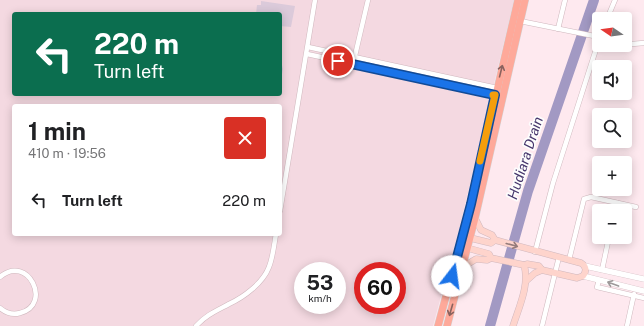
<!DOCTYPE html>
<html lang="en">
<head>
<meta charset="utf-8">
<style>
	body { margin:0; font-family:"Public Sans",sans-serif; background:#f6f6f6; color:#202124; height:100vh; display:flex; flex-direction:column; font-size:15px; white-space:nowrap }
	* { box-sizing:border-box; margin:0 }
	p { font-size:13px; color:#757577 }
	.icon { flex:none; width:22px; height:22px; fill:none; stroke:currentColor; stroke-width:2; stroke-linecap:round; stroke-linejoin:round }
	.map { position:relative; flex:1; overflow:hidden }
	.side { position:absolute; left:12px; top:104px; width:270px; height:132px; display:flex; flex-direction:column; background:#fff; border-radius:4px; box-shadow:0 2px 10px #0003 }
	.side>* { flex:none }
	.top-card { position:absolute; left:12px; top:12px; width:270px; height:84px; border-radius:4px; box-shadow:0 2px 10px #0003; background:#0b6e4f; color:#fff; overflow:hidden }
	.needle { width:26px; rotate:283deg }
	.controls { position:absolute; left:592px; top:12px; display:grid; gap:8px }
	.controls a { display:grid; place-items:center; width:40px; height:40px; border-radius:4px; background:#fff; box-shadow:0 2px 10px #0003; font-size:20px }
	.speed { position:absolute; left:294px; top:262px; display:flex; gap:8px; font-size:20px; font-weight:700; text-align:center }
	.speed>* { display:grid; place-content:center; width:52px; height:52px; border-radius:50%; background:#fff; box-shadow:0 2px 10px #0003; line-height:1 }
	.speed small { font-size:10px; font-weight:400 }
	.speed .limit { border:6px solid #d22; background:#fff; color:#111 }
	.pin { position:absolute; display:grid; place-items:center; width:34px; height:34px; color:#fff; margin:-17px; border:2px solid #fff; border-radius:50%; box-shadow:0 1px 4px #0007 }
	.me { position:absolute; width:44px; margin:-22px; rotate:15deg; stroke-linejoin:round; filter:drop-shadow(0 0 3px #0008) }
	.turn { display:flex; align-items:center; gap:14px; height:84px; padding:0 16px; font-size:18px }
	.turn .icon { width:52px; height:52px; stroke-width:2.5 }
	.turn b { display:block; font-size:28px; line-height:34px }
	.round { display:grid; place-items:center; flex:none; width:42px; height:42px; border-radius:4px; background:#f6f6f6 }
	.head { display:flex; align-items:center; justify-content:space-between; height:68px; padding:0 16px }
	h1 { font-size:24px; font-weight:700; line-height:30px }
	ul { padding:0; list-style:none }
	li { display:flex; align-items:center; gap:12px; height:56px; padding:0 16px }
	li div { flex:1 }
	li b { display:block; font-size:15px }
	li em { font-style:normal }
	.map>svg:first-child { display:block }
	.built { fill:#f4d9e1; fill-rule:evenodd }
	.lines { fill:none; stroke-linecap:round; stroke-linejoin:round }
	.river { stroke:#a299c3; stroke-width:10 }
	.building { fill:#dbcada }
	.minor-casing { stroke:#d0b8be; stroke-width:5.5 }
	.tertiary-casing { stroke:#d0b8be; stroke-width:6 }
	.secondary-casing { stroke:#d0b8be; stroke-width:7 }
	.primary-casing { stroke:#d4d2d3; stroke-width:8 }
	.minor { stroke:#fff; stroke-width:4.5 }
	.tertiary { stroke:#fff; stroke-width:5.5 }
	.secondary { stroke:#fed4cc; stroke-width:6 }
	.primary { stroke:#fea99a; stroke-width:7 }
	.oneway { stroke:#8a625e }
	.oneway2 { stroke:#947b7a }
	.oneway3 { stroke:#9e999a }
	.route-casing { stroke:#114b97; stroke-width:10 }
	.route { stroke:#1a73e8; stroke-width:7 }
	.slow { stroke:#f59e0b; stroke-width:7 }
	.labels { text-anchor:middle; stroke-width:3.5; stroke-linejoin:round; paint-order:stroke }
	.water-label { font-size:14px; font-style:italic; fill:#46366c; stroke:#fdfdfd }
</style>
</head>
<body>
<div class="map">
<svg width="644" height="326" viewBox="0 0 644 326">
	<rect width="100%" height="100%" fill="#fee9ef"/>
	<!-- built -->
	<path class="built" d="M0,0h514l-54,226 -27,100h-433zM14,14h266v80h-266zM14,106h266v128h-266zM303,271h34v34h-34zM363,271h34v34h-34z"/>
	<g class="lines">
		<!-- river -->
		<polyline class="river" points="490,326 528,191 594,0"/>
	</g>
	<!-- building -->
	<g class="building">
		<polygon points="261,1 295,6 291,27 280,26 280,14 256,14 257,5 261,5"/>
		<polygon points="280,58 283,69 281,80 280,80"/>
	</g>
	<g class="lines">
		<defs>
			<g id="minor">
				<polyline points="607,19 615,0"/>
				<polyline points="520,21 599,37"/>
				<polyline points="558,29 565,0"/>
				<polyline points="625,43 632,44 644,43"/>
				<polyline points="308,47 497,88"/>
				<polyline points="307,54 495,95"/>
				<polyline points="354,60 368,0"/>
				<polyline points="280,211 315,0"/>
				<polyline points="615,211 617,203"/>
				<polyline points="535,252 553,183 599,40"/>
				<polyline points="569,260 584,199 591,197 636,207"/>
				<polyline points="602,270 609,237"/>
				<path d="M0,277c28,-24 53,28 20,36 -7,2 -14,0 -20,-5"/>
				<polyline points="599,280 597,287 644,298"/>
				<path d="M196,326c10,-11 20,-15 33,-22 15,-7 34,-21 40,-37 4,-10 5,-22 7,-33"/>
				<polyline points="542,326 559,257"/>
				<polyline points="627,326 634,294"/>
			</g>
			<g id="tertiary">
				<polyline points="585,266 644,279"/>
				<polyline points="583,276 644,291"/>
			</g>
			<g id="secondary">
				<polyline points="475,218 481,230 492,235 495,240"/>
				<path d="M462,236l29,7 4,-3 86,23c5,3 6,8 2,13l-6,2 -35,-8 -3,-4 -12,-2 -3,1"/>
				<path d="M460,246l29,8 2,4 33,7c6,19 -5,42 -11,61"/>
				<polyline points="463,267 476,259 487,260 491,258"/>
				<polyline points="526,281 535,273 542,270"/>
			</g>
			<g id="primary">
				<polyline points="438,326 471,203 518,0"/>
				<polyline points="447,326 475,218 525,0"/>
			</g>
		</defs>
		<!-- minor casing -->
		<use href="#minor" class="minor-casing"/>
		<!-- tertiary casing -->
		<use href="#tertiary" class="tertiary-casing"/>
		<!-- secondary casing -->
		<use href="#secondary" class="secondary-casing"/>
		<!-- primary casing -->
		<use href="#primary" class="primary-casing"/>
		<!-- minor -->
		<use href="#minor" class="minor"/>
		<!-- tertiary -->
		<use href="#tertiary" class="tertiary"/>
		<!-- secondary -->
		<use href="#secondary" class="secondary"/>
		<!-- primary -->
		<use href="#primary" class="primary"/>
	</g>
	<!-- one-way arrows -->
	<defs><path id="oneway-shaft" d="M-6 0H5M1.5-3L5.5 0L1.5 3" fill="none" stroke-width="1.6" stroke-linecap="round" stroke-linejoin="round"/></defs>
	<g class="oneway">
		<use href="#oneway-shaft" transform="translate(501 71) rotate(-76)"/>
		<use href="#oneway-shaft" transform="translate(451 310) rotate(106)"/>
	</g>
	<use class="oneway2" href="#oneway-shaft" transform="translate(512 245) rotate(15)"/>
	<use class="oneway3" href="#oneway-shaft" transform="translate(613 284) rotate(-160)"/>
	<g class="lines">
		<defs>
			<polyline id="route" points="338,61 495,95 471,204 452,276"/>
		</defs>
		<!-- route casing -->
		<use href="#route" class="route-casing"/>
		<!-- route -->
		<use href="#route" class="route"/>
		<!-- slow -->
		<polyline class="slow" points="480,161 495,95 493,95"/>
	</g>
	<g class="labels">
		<!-- water labels -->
		<g class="water-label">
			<text transform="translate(525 158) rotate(-72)" y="5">Hudiara Drain</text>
		</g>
	</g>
</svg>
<div class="controls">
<a><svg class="needle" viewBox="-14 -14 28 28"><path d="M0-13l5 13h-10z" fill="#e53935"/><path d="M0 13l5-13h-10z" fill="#757577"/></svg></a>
<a><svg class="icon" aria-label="sound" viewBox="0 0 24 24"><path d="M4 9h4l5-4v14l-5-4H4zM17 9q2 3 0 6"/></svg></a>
<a><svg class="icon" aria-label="search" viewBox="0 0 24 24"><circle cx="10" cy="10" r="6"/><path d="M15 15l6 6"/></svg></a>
<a>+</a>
<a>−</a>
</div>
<div class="speed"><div>53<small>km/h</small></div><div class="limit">60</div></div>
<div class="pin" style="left:338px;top:61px;background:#d93025"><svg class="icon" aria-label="arrive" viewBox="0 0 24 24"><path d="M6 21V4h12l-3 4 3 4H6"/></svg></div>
<svg class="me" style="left:452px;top:276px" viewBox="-20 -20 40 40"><circle r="19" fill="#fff"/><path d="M0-13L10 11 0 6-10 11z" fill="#1a73e8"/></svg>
<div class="top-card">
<div class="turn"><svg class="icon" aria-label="left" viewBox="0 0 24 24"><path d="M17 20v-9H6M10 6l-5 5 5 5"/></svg><div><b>220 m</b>Turn left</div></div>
</div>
<section class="side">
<div class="head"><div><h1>1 min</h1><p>410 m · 19:56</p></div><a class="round" style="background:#d93025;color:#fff"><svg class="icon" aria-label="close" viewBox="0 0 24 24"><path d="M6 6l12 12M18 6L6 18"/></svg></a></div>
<ul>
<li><svg class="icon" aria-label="left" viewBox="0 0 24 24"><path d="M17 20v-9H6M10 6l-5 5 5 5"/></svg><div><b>Turn left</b></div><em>220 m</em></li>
</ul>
</section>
</div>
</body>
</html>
